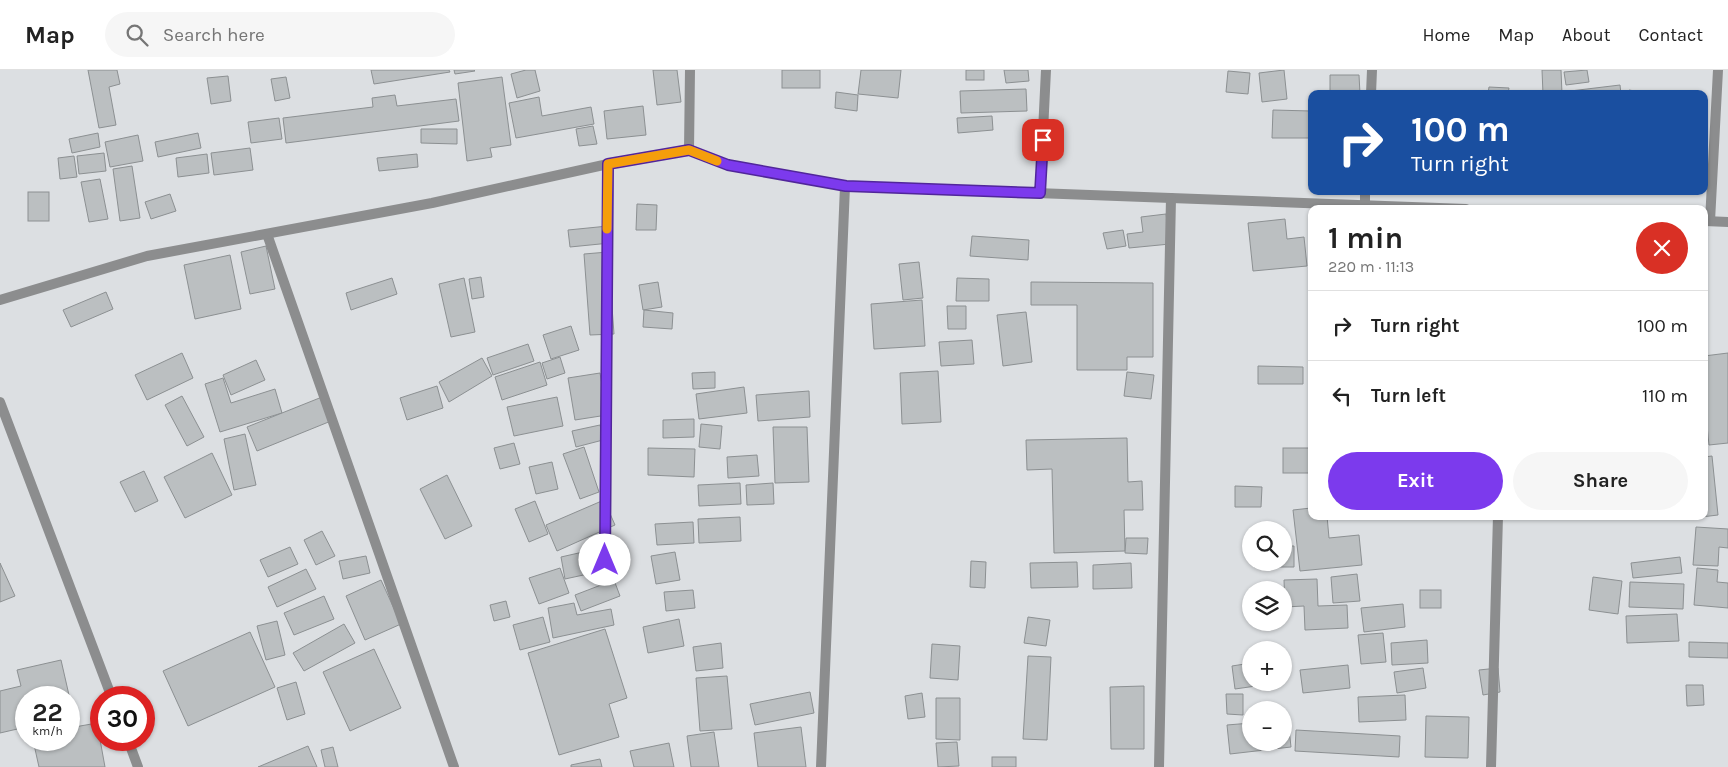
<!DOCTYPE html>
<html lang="en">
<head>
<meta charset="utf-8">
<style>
	body { margin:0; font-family:Karla,sans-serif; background:#f6f6f6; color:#222; height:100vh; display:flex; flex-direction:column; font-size:19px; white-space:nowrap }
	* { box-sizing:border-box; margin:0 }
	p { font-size:16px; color:#767676 }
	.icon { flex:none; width:28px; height:28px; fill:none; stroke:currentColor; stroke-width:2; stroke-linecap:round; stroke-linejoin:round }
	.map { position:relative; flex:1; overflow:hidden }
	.panel { position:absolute; left:1308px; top:135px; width:400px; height:315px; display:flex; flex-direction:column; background:#fff; border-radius:10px; box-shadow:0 1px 4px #0004 }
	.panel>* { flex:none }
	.hud { position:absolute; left:1308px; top:20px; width:400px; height:105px; border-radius:10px; box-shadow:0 1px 4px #0004; background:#1a4fa0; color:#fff; overflow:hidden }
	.controls { position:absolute; left:1242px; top:451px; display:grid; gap:10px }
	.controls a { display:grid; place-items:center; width:50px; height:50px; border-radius:50%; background:#fff; box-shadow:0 1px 4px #0004; font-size:25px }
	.speed { position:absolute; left:15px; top:616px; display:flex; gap:10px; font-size:25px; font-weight:700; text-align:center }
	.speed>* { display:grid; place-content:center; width:65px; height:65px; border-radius:50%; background:#fff; box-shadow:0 1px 4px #0004; line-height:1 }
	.speed small { font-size:12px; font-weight:400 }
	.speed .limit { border:8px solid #d22; background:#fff; color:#111 }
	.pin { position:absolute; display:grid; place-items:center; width:42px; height:42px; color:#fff; margin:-21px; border-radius:10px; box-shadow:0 2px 8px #0006 }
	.me { position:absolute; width:55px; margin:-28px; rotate:0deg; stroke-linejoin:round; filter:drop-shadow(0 0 4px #0008) }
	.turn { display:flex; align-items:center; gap:18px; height:105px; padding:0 20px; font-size:22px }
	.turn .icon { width:65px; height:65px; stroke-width:2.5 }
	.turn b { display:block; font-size:35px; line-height:42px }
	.round { display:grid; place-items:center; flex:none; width:52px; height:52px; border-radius:26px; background:#f6f6f6 }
	.headline { display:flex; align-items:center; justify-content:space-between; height:85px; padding:0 20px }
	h1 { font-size:30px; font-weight:700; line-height:38px }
	.action { display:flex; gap:10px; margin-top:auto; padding:10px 20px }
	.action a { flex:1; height:58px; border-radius:30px; background:#7c3aed; color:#fff; font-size:20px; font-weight:700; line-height:58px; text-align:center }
	.action a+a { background:#f6f6f6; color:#222 }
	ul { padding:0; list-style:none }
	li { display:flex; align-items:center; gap:15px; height:70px; padding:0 20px; border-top:1px solid #e0e0e0 }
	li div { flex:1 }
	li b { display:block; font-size:19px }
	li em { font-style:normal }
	header { display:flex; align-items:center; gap:30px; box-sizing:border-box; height:70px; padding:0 25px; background:#fff; border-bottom:1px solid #e0e0e0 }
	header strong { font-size:24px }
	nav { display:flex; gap:28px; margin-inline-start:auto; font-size:18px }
	.search { width:350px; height:45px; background:#f6f6f6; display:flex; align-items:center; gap:12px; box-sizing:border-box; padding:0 18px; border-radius:28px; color:#767676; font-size:19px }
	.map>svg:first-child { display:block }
	.building { fill:#bbbfc1; stroke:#8c9092 }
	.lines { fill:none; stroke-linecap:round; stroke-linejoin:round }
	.street { stroke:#8c8d8e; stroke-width:10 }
	.route-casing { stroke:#51269a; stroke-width:12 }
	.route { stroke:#7c3aed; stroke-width:9 }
	.slow { stroke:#f59e0b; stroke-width:9 }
</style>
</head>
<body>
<header>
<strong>Map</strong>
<div class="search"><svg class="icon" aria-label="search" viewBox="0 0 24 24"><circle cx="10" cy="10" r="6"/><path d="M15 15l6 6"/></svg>Search here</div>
<nav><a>Home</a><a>Map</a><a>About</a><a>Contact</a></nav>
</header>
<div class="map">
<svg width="1728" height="697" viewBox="0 0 1728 697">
	<rect width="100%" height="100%" fill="#dcdfe2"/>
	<!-- building -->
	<g class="building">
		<polygon points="88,0 117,0 120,14 109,17 116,55 99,58"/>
		<polygon points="371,0 449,0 450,2 374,14"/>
		<polygon points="454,0 474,0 475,1 455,4"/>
		<polygon points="526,0 535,0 540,21 517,28 511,4"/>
		<polygon points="653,0 677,0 681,32 657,35"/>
		<rect x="782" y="0" width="38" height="18"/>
		<polygon points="861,0 901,0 898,28 858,24"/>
		<rect x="966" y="0" width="18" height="10"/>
		<polygon points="1004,0 1028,0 1029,11 1006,13"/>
		<polygon points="1284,0 1287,29 1262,32 1259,3"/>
		<polygon points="1542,0 1561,0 1562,24 1543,24"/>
		<polygon points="1587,0 1589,12 1566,15 1564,2"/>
		<polygon points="1228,1 1250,3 1248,24 1226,22"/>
		<polygon points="1330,5 1359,5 1360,24 1330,24"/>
		<polygon points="228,6 231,31 211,34 207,8"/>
		<polygon points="286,7 290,28 275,31 271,9"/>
		<polygon points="502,7 511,75 490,78 492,87 467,91 458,13"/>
		<polygon points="1620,15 1621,24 1562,24 1562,22"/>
		<polygon points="1489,17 1509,18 1508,24 1488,24"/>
		<polygon points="1026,19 1027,41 961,43 960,21"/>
		<polygon points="1629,20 1652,24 1628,24"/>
		<polygon points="836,22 858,25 857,41 835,38"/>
		<polygon points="395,25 397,36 456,29 459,51 286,73 283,48 373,37 372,28"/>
		<polygon points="539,27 542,46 591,37 594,54 516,68 509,33"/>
		<polygon points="643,36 646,65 607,69 604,41"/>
		<polygon points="1273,40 1311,41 1311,68 1272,68"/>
		<polygon points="992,46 993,60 958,63 957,48"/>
		<polygon points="279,48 282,69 251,73 248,52"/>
		<polygon points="593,56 597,74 579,76 576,59"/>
		<polygon points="421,59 457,59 457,74 421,73"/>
		<polygon points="98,63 100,77 72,83 69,69"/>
		<polygon points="198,63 201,78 158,87 155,72"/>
		<polygon points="138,65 143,91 110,97 105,72"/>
		<polygon points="250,78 253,100 214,105 211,83"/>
		<polygon points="104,83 106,101 79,104 77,86"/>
		<polygon points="207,84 209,103 178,107 176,88"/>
		<polygon points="417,84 418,97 379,101 377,88"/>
		<polygon points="74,86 77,107 60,109 58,88"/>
		<polygon points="132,96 140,148 120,151 113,99"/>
		<polygon points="100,109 108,149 89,152 81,112"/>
		<rect x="28" y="122" width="21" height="29"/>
		<polygon points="170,124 176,141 151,149 145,132"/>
		<polygon points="637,134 657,135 656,160 636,160"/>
		<polygon points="1166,144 1170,174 1129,178 1127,164 1143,162 1141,147"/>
		<polygon points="1285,149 1287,169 1304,167 1307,196 1253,201 1248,153"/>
		<polygon points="608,156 610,173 570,177 568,160"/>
		<polygon points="1123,160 1126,176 1107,179 1103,163"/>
		<polygon points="972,166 1029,170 1028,190 970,186"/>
		<polygon points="266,176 275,219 250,224 241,182"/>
		<polygon points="608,182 614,264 590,265 584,184"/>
		<polygon points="230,185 241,239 195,249 184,195"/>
		<polygon points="919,192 923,228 903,230 899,194"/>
		<polygon points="481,207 484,227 472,229 469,209"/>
		<polygon points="392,208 397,224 351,240 346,223"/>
		<polygon points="464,208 475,262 451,267 439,214"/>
		<polygon points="957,208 989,209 989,231 956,231"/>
		<polygon points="658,212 662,237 643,240 639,215"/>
		<polygon points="1031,212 1153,213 1153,287 1127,287 1127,300 1077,300 1077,235 1031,235"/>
		<polygon points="106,222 113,239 71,257 63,240"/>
		<polygon points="922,230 925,276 874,279 871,234"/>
		<polygon points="947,236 966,236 966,259 948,259"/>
		<polygon points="644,240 673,243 672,259 643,257"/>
		<polygon points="1026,242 1032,292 1003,296 997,245"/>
		<polygon points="571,256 579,280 551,289 543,265"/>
		<polygon points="972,270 974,294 941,296 939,272"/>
		<polygon points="528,274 534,291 493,305 487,288"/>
		<polygon points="182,283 193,308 147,330 135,305"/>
		<polygon points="1728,283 1728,373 1709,375 1704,326 1704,286"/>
		<polygon points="560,287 565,303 547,309 542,293"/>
		<polygon points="482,288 492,306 449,332 439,312"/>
		<polygon points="256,290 265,310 231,325 223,305"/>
		<polygon points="540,292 547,315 502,330 495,307"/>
		<polygon points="1258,296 1303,297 1303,314 1258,314"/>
		<polygon points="938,301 941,352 902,354 900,303"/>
		<polygon points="715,302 715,318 693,319 692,303"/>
		<polygon points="1127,302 1154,305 1151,329 1124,326"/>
		<polygon points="600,303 607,345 575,350 568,308"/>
		<polygon points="223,308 231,333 275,319 282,343 220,362 205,314"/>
		<polygon points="437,316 443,338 407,350 400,328"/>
		<polygon points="744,317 747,343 699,349 696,324"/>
		<polygon points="809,321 810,347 758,351 756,325"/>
		<polygon points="182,326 204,367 187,376 165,335"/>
		<polygon points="322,327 331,351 257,381 247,357"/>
		<polygon points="557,327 563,356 514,366 507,337"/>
		<polygon points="694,349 694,367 663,368 663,350"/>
		<polygon points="701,354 722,356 720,379 699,377"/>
		<polygon points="600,355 603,370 576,377 572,361"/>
		<polygon points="773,357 807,357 809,412 775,413"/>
		<polygon points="245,364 256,415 234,420 224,369"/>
		<polygon points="1127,368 1128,412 1142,411 1143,440 1124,440 1125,481 1054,483 1052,399 1027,400 1026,370"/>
		<polygon points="514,373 520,394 500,399 494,378"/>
		<polygon points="584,377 599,422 580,429 563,384"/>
		<polygon points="648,378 695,379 694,407 648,405"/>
		<rect x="1283" y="378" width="28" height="25"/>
		<polygon points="212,383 232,425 185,448 164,407"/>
		<polygon points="757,385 759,406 728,408 727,387"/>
		<polygon points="1712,386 1718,445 1693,448 1693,446 1704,446 1704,387"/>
		<polygon points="552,392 558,419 536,424 529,397"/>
		<polygon points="144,401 158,431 135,442 120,412"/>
		<polygon points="447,405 472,456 445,469 420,419"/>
		<polygon points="740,413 741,434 699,436 698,415"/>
		<polygon points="773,413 774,434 747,435 746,415"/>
		<polygon points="1235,416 1262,417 1261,437 1235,437"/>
		<polygon points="604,430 615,455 557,481 546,455"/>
		<polygon points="535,431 548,464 529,472 515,439"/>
		<polygon points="1311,438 1311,446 1327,446 1329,468 1359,465 1362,495 1300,501 1293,440"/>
		<rect x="1593" y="446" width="67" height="1"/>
		<polygon points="740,447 741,471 699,473 698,449"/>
		<polygon points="693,452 694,473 657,475 655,454"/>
		<polygon points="1696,457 1728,459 1728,478 1719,477 1718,496 1693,495"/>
		<polygon points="322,461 335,486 316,495 304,470"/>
		<polygon points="1126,468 1148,468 1147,484 1125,483"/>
		<polygon points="1284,476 1294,476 1294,497 1254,497 1254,492 1284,492"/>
		<polygon points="290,477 298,494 268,507 260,490"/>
		<polygon points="583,482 588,504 565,509 561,487"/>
		<polygon points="675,482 680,510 656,514 651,486"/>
		<polygon points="366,486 370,503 343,509 339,491"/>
		<polygon points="1680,487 1682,503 1633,508 1631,493"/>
		<polygon points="971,491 986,492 985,518 970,517"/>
		<polygon points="1077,492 1078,517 1031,518 1030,493"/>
		<polygon points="0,493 15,526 0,532"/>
		<polygon points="1131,493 1132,518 1093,519 1093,495"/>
		<polygon points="560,498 569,523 539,534 529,508"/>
		<polygon points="1697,498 1718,500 1717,512 1728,513 1728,538 1694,535"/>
		<polygon points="306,499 316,519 277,537 268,517"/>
		<polygon points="1357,504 1360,531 1333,533 1331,507"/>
		<polygon points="1593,507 1622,511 1618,544 1589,540"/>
		<polygon points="1317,509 1318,536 1347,535 1348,558 1305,560 1304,536 1285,537 1284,510"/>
		<polygon points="381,510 401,554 365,570 346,526"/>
		<polygon points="614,510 620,526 581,541 575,525"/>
		<polygon points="1630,512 1684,514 1683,539 1629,537"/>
		<polygon points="693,520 695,538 666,541 664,522"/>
		<rect x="1420" y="520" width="21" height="18"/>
		<polygon points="324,526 334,549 294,565 284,543"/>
		<polygon points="506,531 510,547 494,551 490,535"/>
		<polygon points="574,533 577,545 611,539 614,555 553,568 548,538"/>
		<polygon points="1403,534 1405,557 1364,562 1361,538"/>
		<polygon points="1677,544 1679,571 1627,573 1626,546"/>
		<polygon points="543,547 550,572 520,580 513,555"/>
		<polygon points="1028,547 1050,550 1046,576 1024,573"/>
		<polygon points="679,549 684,576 648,583 643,557"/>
		<polygon points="277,551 285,585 266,590 257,556"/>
		<polygon points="344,554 355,573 304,601 293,583"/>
		<polygon points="605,559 627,628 609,634 619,667 559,685 528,583"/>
		<polygon points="250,562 275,617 188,656 163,601"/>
		<polygon points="1383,563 1386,592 1361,594 1358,565"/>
		<polygon points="1427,570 1428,593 1392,595 1391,573"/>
		<polygon points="1689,572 1728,573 1728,588 1689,587"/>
		<polygon points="721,573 723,598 696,601 693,577"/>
		<polygon points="932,574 960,576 958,610 930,608"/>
		<polygon points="374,579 401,638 350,661 323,602"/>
		<polygon points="1028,586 1051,587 1047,670 1023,669"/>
		<polygon points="61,590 74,647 69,648 69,628 26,628 26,657 0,663 0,621 21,616 17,600"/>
		<polygon points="1251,593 1251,612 1270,614 1235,619 1232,596"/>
		<polygon points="1348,595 1350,618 1303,623 1300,600"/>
		<polygon points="1423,598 1426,618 1397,623 1394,602"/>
		<polygon points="1498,598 1500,622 1483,625 1479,600"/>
		<polygon points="727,606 732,659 700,661 696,608"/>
		<polygon points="296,612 305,644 287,650 277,618"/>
		<polygon points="1686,615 1703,615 1704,635 1687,636"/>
		<polygon points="1144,616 1144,679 1111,679 1110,617"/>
		<polygon points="810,622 814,643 755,655 750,634"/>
		<polygon points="922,623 925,647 908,649 905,626"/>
		<polygon points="1226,624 1243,624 1243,645 1227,644"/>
		<polygon points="1405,625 1406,650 1359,652 1358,627"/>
		<polygon points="936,628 960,628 960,670 936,669"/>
		<polygon points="1426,646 1469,647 1468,688 1425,687"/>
		<polygon points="1284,649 1288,649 1291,677 1230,684 1227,655 1251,653 1251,672 1284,672"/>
		<polygon points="97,653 105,697 39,697 33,670 69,670 69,658"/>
		<polygon points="801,657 806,697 758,697 754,663"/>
		<polygon points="1296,660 1400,666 1399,687 1295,681"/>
		<polygon points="714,662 719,697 691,697 687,666"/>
		<polygon points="957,672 959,696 938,697 936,673"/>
		<polygon points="669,673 674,697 634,697 630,681"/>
		<polygon points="308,676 317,697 258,697"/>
		<polygon points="333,677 338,697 325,697 321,680"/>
		<rect x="992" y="687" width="24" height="10"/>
		<polygon points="600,689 602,697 571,697 571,695"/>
	</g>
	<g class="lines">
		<!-- street -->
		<g class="street">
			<polyline points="1371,24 1372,0"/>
			<polyline points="689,80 690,0"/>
			<polyline points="1040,123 1046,0"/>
			<polyline points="1365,135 1365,121"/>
			<polyline points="1705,151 1728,152"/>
			<polyline points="1710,151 1718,0"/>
			<polyline points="267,164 454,697"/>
			<polyline points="0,230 147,186 432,133 608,94 689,80 728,95 845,116 1466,139"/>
			<polyline points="0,332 112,628"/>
			<polyline points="605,490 608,94"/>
			<polyline points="128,670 138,697"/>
			<polyline points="821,697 845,116"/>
			<polyline points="1159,697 1171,128"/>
			<polyline points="1491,697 1498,446"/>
		</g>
	</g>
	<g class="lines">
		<defs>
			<polyline id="route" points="605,490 608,94 689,80 728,95 846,116 1040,123 1043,70"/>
		</defs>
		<!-- route casing -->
		<use href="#route" class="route-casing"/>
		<!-- route -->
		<use href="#route" class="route"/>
		<!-- slow -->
		<polyline class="slow" points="607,159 608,94 689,80 717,91"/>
	</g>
</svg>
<div class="controls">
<a><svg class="icon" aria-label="search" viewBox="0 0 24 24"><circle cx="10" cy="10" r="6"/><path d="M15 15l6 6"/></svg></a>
<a><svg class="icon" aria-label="layers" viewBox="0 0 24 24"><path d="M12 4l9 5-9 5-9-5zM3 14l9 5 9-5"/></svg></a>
<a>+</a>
<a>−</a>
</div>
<div class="speed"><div>22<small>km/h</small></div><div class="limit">30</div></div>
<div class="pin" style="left:1043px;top:70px;background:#d93025"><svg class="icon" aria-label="arrive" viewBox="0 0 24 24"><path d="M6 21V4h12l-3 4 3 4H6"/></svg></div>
<svg class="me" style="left:605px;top:490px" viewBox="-20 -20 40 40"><circle r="19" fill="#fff"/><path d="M0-13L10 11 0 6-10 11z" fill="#7c3aed"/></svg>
<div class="hud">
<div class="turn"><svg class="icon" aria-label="right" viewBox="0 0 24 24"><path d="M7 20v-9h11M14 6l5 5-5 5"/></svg><div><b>100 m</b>Turn right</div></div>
</div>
<section class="panel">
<div class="headline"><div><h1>1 min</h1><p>220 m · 11:13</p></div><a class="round" style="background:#d93025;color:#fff"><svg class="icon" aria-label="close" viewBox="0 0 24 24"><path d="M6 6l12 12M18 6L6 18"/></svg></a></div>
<ul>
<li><svg class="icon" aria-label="right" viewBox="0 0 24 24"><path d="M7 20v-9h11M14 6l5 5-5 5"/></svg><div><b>Turn right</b></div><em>100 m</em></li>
<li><svg class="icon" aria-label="left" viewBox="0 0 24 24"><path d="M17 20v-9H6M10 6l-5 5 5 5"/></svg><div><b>Turn left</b></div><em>110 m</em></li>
</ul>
<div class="action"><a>Exit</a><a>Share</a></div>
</section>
</div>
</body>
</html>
